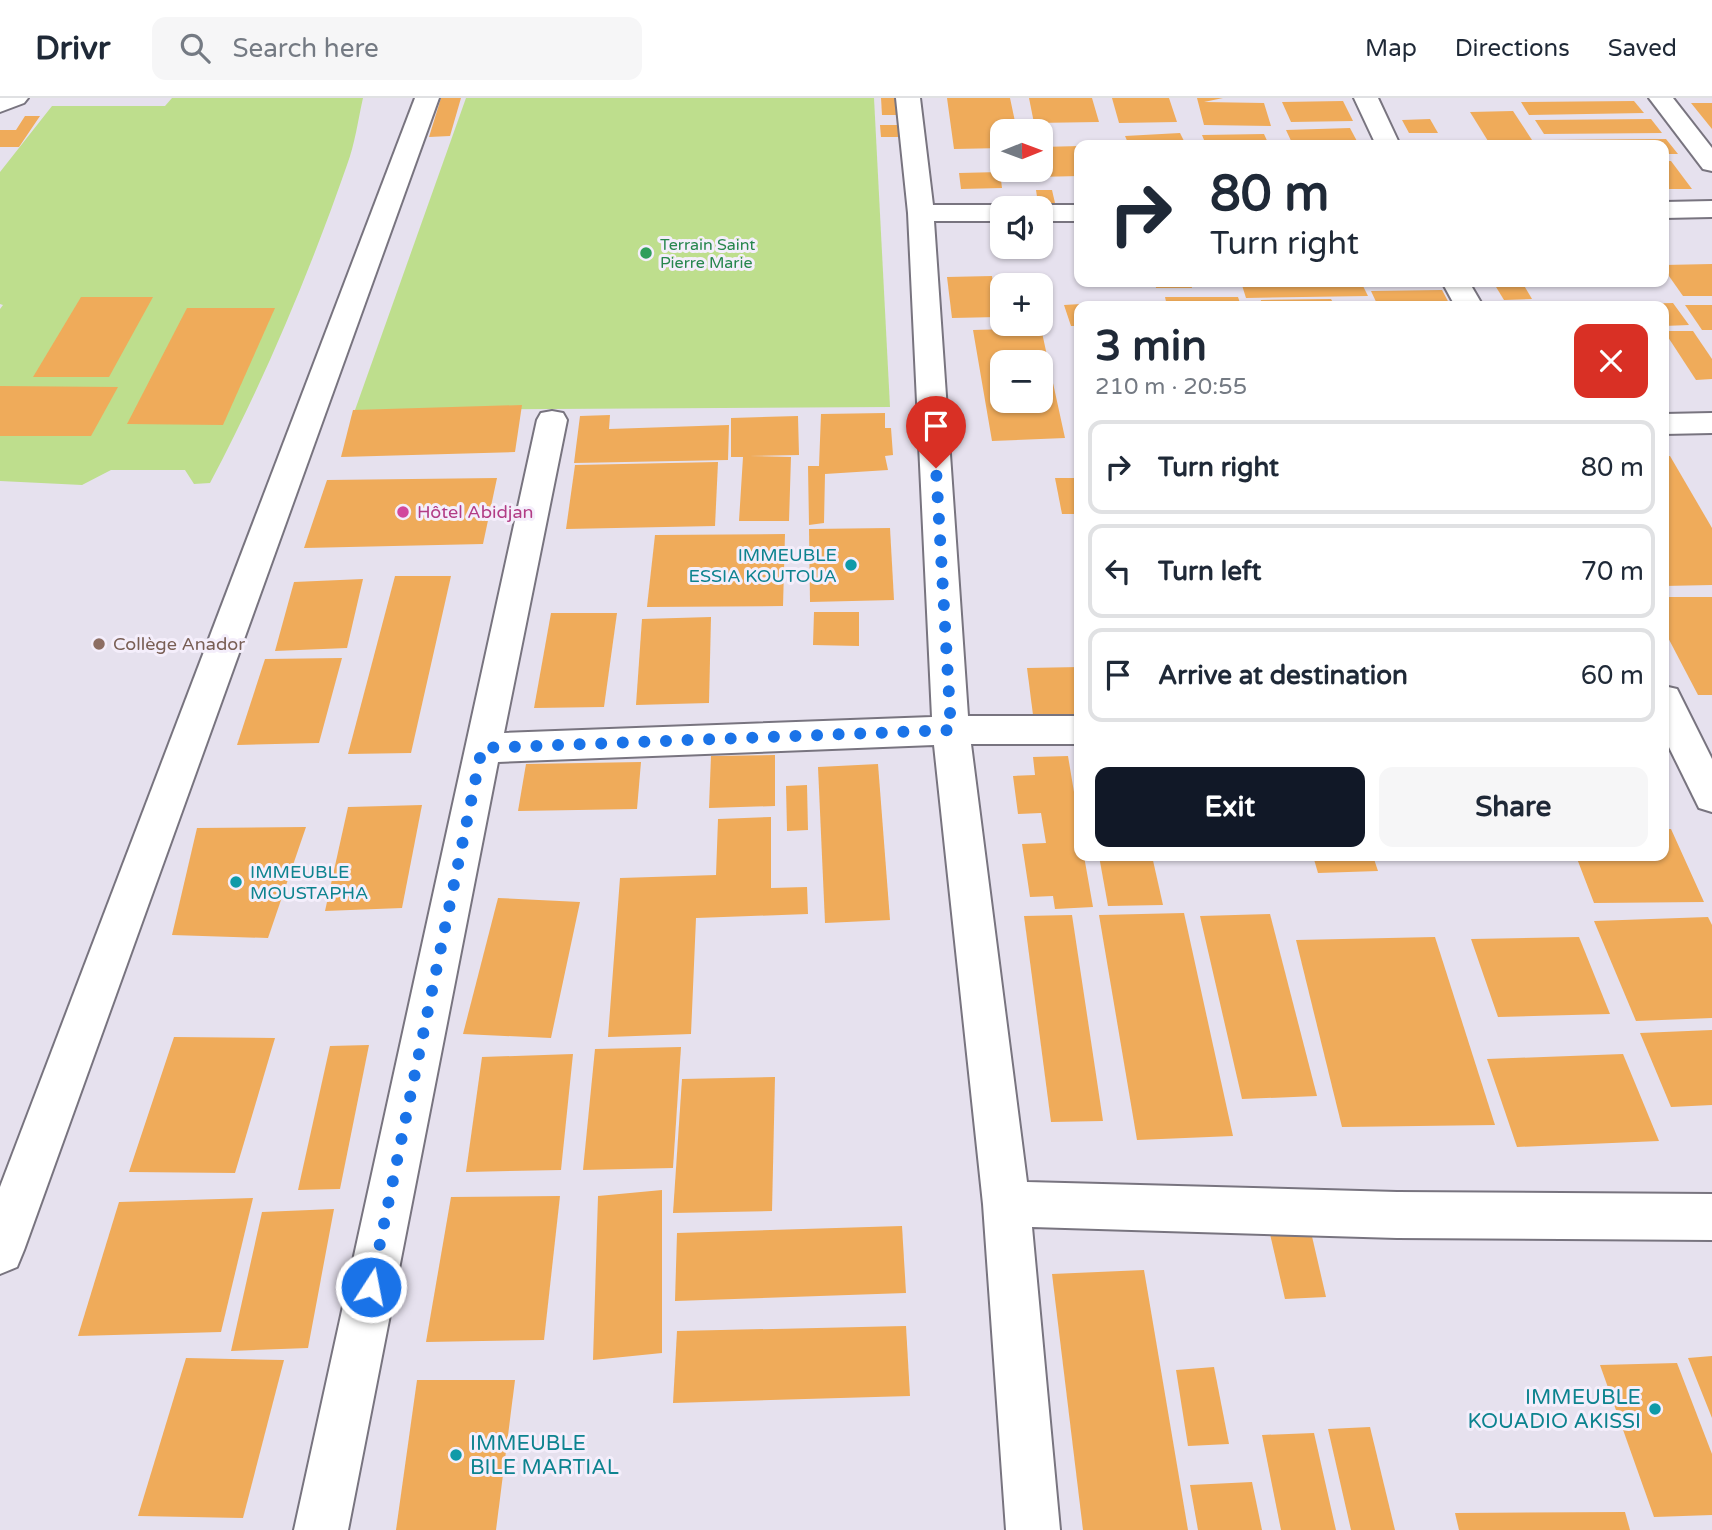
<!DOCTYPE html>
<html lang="en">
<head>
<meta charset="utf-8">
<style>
	body { margin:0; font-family:"Varela Round",sans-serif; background:#f6f6f7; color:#1f2937; height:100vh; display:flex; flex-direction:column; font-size:26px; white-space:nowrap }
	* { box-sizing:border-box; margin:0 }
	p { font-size:23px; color:#747a83 }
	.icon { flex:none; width:38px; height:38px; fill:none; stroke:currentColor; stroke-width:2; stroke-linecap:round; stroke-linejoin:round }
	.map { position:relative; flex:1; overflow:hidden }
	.sheet { position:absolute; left:1074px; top:203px; width:595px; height:560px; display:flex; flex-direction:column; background:#fff; border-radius:14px; box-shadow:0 2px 5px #0004 }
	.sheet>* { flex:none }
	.guide { position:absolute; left:1074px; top:42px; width:595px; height:147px; border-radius:14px; box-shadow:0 2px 5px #0004; background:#fff; color:#1f2937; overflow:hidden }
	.needle { width:46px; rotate:89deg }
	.fabs { position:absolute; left:990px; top:21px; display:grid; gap:14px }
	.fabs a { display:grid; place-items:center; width:63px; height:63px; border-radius:14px; background:#fff; box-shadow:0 2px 5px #0004; font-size:35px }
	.pin { position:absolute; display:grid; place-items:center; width:60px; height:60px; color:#fff; margin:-72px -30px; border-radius:50% 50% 50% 0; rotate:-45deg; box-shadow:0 0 7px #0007 }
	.pin .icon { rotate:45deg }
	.me { position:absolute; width:77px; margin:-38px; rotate:11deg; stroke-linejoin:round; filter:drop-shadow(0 0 5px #0008) }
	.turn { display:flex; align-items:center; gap:24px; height:147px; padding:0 21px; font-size:32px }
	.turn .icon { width:91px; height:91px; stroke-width:2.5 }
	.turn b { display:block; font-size:49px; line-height:60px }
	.round { display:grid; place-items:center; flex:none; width:74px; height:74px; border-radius:14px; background:#f6f6f7 }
	.overview { display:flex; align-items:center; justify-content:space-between; height:119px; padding:0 21px }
	h1 { font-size:42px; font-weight:800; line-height:52px }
	.action { display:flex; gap:14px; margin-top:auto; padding:14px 21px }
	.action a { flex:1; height:80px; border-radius:14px; background:#111827; color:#fff; font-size:28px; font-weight:800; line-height:80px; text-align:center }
	.action a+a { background:#f6f6f7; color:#1f2937 }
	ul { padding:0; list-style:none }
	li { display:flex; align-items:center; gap:21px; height:94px; margin:0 14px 10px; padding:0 7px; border:4px solid #e0e1e3; border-radius:14px }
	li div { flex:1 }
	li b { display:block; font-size:26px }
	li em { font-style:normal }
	header { display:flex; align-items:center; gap:42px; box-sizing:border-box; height:98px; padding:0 35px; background:#fff; border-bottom:2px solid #e0e1e3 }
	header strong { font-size:33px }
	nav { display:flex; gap:38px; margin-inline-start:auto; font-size:24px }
	.search { width:490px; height:63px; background:#f6f6f7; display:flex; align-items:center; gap:18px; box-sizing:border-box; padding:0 24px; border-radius:14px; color:#747a83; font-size:26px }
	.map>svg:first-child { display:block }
	.green { fill:#bede8d }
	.building { fill:#efab5a; fill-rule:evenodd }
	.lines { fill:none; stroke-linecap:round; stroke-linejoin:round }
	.minor-casing { stroke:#78747f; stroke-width:4 }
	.minor { fill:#fff; fill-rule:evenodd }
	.route { stroke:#1a73e8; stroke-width:12; stroke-dasharray:0 21.6 }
	.leisure-dot { fill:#2e9e5b; stroke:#f4eefb; stroke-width:2.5 }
	.hotel-dot { fill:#d1479c; stroke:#f4eefb; stroke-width:2.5 }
	.culture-dot { fill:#0f9aa8; stroke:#f4eefb; stroke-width:2.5 }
	.education-dot { fill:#8d6e63; stroke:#f4eefb; stroke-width:2.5 }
	.labels { text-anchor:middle; stroke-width:6; stroke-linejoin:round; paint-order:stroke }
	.far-leisure-label { font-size:16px; fill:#27864d; stroke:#f4eefb; text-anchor:start }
	.hotel-label { font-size:18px; fill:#b23c85; stroke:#f4eefb; text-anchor:start }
	.culture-label { font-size:18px; fill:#0d838f; stroke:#f4eefb; text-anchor:end }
	.education-label { font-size:18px; fill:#785e54; stroke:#f4eefb; text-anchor:start }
	.near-culture-label { font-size:21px; fill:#0d838f; stroke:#f4eefb; text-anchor:end }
</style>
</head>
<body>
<header>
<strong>Drivr</strong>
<div class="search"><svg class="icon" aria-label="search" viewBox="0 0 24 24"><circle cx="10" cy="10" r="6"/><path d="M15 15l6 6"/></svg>Search here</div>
<nav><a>Map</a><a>Directions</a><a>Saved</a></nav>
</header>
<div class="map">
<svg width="1712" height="1432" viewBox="0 0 1712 1432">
	<rect width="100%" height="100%" fill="#e6e1ee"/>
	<!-- green -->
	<g class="green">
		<path d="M172,0h191c-5,22 -8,46 -16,67 -38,109 -83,216 -137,318l-16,1 -9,-14h-74l-29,15 -82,-4v-172l3,-4 -3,-1v-132l52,-66h113z"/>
		<polygon points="466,0 874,0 890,309 355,312"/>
	</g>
	<!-- building -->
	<g class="building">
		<polygon points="441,0 461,0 450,38 429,39"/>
		<polygon points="881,0 897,0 899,17 882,17"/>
		<polygon points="947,0 1010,0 1017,33 1003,33 1003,50 954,51"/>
		<polygon points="1029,0 1092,0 1099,24 1034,25"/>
		<polygon points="1112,0 1169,0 1177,24 1119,25"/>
		<polygon points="1197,0 1223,0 1204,4 1264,5 1271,28 1204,27"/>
		<polygon points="1343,3 1353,23 1291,24 1282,4"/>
		<polygon points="1634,3 1644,15 1529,17 1521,4"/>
		<polygon points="1691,5 1712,5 1712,31"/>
		<polygon points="1513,13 1532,42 1488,43 1470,14"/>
		<polygon points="25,18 40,18 19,49 0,49 0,32 16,32"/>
		<polygon points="1430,21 1438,35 1409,35 1402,22"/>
		<polygon points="1651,21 1662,35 1544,36 1535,22"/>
		<polygon points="880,27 899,27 901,39 881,39"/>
		<polygon points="1350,30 1359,47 1293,47 1286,32"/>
		<polygon points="1180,35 1186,47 1129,47 1125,38"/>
		<polygon points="1264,36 1269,47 1206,47 1202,37"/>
		<polygon points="1666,41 1678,56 1664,56 1664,47 1550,47 1547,42"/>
		<polygon points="1080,48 1080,78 1037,79 1036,72 1041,72 1041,49"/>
		<polygon points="1664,63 1671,63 1692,91 1664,91"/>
		<polygon points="1000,74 1002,90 961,91 959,75"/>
		<polygon points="1036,92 1052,92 1055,105 1038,105"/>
		<polygon points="1712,166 1712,198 1683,198 1664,171 1664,167"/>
		<polygon points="992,178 998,219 952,220 947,179"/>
		<polygon points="1155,184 1191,184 1192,190 1156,190"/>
		<polygon points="1241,184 1361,184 1368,198 1246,200"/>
		<polygon points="1493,184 1522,184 1532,201 1504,202"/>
		<polygon points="1442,192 1450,207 1378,208 1371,193"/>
		<polygon points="81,199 153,199 109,279 33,279"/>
		<polygon points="1165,199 1238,199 1241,208 1167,208"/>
		<polygon points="1331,201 1335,208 1260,208 1261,202"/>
		<polygon points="1132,203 1134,208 1080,208 1080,228 1071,228 1064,207"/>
		<polygon points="1575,205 1577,208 1507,208 1506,206"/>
		<polygon points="1673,205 1689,227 1664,228 1664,208 1626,208 1626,206"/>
		<polygon points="1685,207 1712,207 1712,232 1702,232"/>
		<polygon points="187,210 275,210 223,327 127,326"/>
		<path d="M1041,230l24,110 -73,3 -19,-111zM1003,264h38v39h-38z"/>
		<polygon points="1664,233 1693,233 1712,261 1712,281 1696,282"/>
		<polygon points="0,288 118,289 91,338 0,338"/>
		<polygon points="522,307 515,354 341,359 353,312"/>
		<polygon points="885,315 885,330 891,330 893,357 885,358 888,372 825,376 824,425 809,427 808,368 819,368 821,316"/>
		<polygon points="610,317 609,331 729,327 728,362 574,365 580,318"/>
		<polygon points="798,318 799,357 749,358 791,359 789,423 739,423 743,359 731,359 731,320"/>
		<polygon points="1664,358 1670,358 1712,430 1712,487 1664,488"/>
		<polygon points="718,364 715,428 566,431 575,367"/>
		<polygon points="497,380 483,446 304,450 327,382"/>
		<polygon points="1055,380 1080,380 1080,416 1062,416"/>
		<polygon points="890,430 894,502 810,504 809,431"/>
		<polygon points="785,436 783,508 647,509 655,437"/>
		<polygon points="395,478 451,478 411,655 348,656"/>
		<polygon points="363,481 347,550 275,553 294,484"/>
		<polygon points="1664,499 1712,499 1712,597 1698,597 1664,532"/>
		<polygon points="814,514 859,514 859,548 813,547"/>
		<polygon points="551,515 617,515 604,609 534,610"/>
		<polygon points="711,519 709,605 636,607 642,521"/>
		<polygon points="342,560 319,645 237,647 265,561"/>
		<polygon points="1080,569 1080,616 1033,617 1027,570"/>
		<polygon points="775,657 775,708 709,710 711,658"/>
		<polygon points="1068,658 1080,730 1080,758 1084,758 1093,809 1055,811 1053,798 1030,799 1022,746 1046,745 1041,715 1018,716 1013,678 1035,677 1033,659"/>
		<polygon points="641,664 637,711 518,713 526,666"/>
		<polygon points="878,666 890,822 825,825 818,669"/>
		<polygon points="807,687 808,732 787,733 786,688"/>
		<polygon points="422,707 402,810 325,813 348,709"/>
		<polygon points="771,719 771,790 807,789 808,816 696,820 691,936 608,939 620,780 716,777 718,721"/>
		<polygon points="306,729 268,840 172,837 197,730"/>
		<polygon points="1664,731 1671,731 1704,804 1594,805 1576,758 1664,758"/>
		<polygon points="1099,758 1152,758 1163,807 1108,808"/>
		<polygon points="1313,758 1373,758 1378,773 1318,775"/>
		<polygon points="498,800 580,804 551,940 463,936"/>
		<polygon points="1184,815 1233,1038 1137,1042 1099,817"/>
		<polygon points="1270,816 1317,998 1242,1001 1200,818"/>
		<polygon points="1072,817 1103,1023 1051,1024 1024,818"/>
		<polygon points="1708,819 1712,827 1712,920 1636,923 1594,823"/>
		<polygon points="1435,839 1495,1027 1342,1029 1296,842"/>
		<polygon points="1579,839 1610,916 1498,919 1471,841"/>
		<polygon points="1712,932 1712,1007 1671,1009 1640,935"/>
		<polygon points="174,939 275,940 235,1075 129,1074"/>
		<polygon points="369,947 340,1091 298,1092 330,948"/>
		<polygon points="681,949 673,1070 583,1072 595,951"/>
		<polygon points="573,956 561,1072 466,1074 482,959"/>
		<polygon points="1623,956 1659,1043 1517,1049 1487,961"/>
		<polygon points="775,979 772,1113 673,1115 682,981"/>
		<polygon points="662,1092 662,1255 593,1262 598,1098"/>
		<polygon points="560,1098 544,1242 426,1244 451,1099"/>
		<polygon points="253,1100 221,1234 78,1238 119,1104"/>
		<polygon points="334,1111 308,1250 231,1253 262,1114"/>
		<polygon points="1308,1121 1326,1199 1285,1201 1267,1123"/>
		<polygon points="902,1128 906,1195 675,1203 677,1135"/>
		<polygon points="1144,1172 1188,1432 1083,1432 1052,1176"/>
		<polygon points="906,1228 910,1298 673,1305 677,1233"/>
		<polygon points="1712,1258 1712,1320 1688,1260"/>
		<polygon points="186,1260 284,1262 243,1420 138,1418"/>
		<polygon points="1677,1265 1712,1356 1712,1417 1654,1419 1600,1267"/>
		<polygon points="1214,1269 1229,1346 1188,1348 1176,1272"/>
		<polygon points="417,1282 515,1282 496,1432 396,1432"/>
		<polygon points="1370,1329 1395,1432 1351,1432 1328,1331"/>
		<polygon points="1314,1335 1336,1432 1281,1432 1262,1337"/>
		<polygon points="1252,1384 1262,1432 1198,1432 1190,1387"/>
		<polygon points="1625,1414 1630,1432 1459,1432 1455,1415"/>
	</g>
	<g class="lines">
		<defs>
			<g id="minor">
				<polygon points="0,0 28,0 24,5 0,14"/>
				<polygon points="415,0 439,0 24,1152 17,1169 0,1176 0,1089"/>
				<polygon points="896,0 920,0 933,107 1003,107 1013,110 1003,110 1003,123 934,123 968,618 1080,618 1080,646 971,646 1027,1084 1397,1094 1712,1096 1712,1142 1397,1140 1032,1129 1060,1432 1006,1432 983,1106 934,647 498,664 348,1432 294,1432 537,322 541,315 552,313 563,315 567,322 504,635 932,619 908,115"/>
				<polygon points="1354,0 1378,0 1400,47 1376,47"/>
				<polygon points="1649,0 1673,0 1712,50 1712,73 1703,71"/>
				<polygon points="1712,103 1712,119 1664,120 1664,104"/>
				<polygon points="1041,107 1080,107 1080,123 1041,123 1041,110 1031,110"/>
				<polygon points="1442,184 1469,184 1483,208 1455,208"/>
				<polygon points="1712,315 1712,335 1664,336 1664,316"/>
				<polygon points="1664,588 1677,591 1712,661 1712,714 1699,710 1664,639"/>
			</g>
		</defs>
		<!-- minor casing -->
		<use href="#minor" class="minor-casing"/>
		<!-- minor -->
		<use href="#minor" class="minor"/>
	</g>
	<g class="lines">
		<!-- route -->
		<polyline class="route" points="371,1189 482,650 951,632 936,370"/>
	</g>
	<!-- markers -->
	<circle class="leisure-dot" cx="646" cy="155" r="7"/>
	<circle class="hotel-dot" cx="403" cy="414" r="7"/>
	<g class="culture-dot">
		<circle cx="851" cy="467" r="7"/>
		<circle cx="236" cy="784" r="7"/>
		<circle cx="1655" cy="1311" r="7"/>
		<circle cx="456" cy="1357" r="7"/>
	</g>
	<circle class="education-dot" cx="99" cy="546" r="7"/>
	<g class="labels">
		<!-- far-leisure labels -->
		<g class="far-leisure-label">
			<text x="660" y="152">Terrain Saint<tspan x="660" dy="18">Pierre Marie</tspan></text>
		</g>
		<!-- hotel labels -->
		<g class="hotel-label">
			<text x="417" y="420">Hôtel Abidjan</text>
		</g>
		<!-- culture labels -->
		<g class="culture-label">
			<text x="837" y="463">IMMEUBLE<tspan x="837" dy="21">ESSIA KOUTOUA</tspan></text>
			<text x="250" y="780" text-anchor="start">IMMEUBLE<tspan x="250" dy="21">MOUSTAPHA</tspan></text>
		</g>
		<!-- education labels -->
		<g class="education-label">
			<text x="113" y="552">Collège Anador</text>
		</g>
		<!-- near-culture labels -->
		<g class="near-culture-label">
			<text x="1641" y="1306">IMMEUBLE<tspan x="1641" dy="24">KOUADIO AKISSI</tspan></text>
			<text x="470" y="1352" text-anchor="start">IMMEUBLE<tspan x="470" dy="24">BILE MARTIAL</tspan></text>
		</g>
	</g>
</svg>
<div class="fabs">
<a><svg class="needle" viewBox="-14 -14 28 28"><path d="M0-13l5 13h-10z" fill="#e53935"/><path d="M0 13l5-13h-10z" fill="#747a83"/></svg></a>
<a><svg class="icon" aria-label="sound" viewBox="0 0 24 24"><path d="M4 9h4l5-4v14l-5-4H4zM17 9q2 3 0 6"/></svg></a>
<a>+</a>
<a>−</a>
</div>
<div class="pin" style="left:936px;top:370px;background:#d93025"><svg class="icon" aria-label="arrive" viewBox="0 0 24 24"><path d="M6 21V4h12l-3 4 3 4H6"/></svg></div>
<svg class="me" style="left:371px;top:1189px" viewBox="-20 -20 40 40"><circle r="17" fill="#1a73e8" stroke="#fff" stroke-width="3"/><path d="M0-11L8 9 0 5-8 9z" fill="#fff"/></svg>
<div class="guide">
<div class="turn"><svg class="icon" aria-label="right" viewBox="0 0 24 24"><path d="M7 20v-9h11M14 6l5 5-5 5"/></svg><div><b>80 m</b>Turn right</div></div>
</div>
<section class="sheet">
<div class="overview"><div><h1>3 min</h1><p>210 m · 20:55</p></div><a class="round" style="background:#d93025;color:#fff"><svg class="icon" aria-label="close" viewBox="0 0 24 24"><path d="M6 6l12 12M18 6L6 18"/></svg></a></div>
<ul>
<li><svg class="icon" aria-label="right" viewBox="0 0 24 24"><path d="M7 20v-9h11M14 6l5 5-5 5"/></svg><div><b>Turn right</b></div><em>80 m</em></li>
<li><svg class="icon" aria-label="left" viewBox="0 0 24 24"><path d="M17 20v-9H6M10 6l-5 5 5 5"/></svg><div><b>Turn left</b></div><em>70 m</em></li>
<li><svg class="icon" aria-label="arrive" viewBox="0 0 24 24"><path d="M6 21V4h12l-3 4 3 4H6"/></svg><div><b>Arrive at destination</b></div><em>60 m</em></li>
</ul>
<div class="action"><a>Exit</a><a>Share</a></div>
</section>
</div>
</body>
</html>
